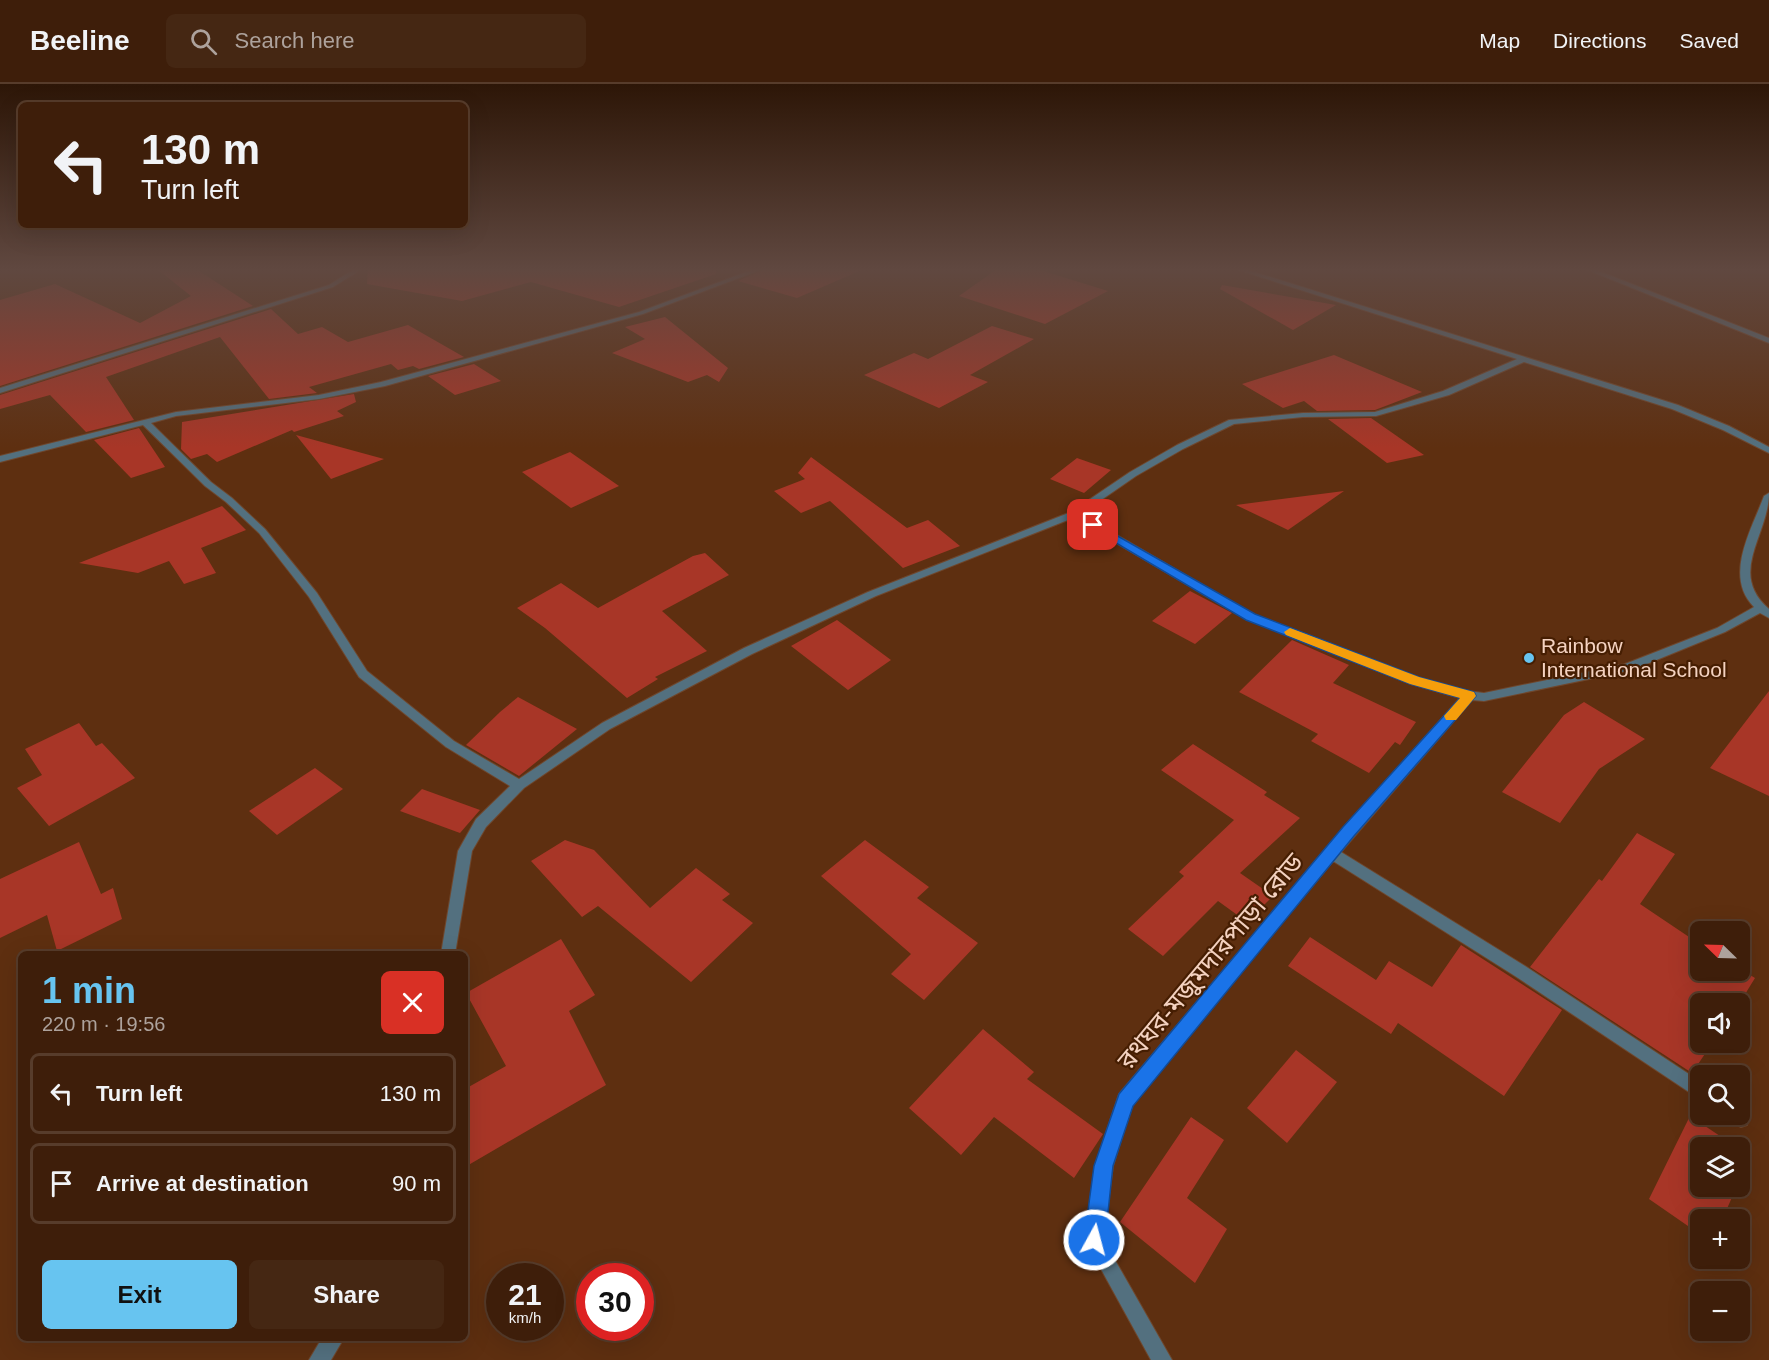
<!DOCTYPE html>
<html lang="en">
<head>
<meta charset="utf-8">
<style>
	body { margin:0; font-family:Arial,"Noto Sans Bengali",sans-serif; background:#452713; color:#f1f3f6; height:100vh; display:flex; flex-direction:column; font-size:22px; white-space:nowrap }
	* { box-sizing:border-box; margin:0 }
	p { font-size:20px; color:#ada29c }
	.icon { flex:none; width:33px; height:33px; fill:none; stroke:currentColor; stroke-width:2; stroke-linecap:round; stroke-linejoin:round }
	.map { position:relative; flex:1; overflow:hidden }
	.sheet { position:absolute; left:18px; top:867px; width:450px; height:390px; display:flex; flex-direction:column; background:#3e1e0a; border-radius:9px; box-shadow:0 6px 24px #0002,0 0 0 2px #573c2b }
	.sheet>* { flex:none }
	.top-card { position:absolute; left:18px; top:18px; width:450px; height:126px; border-radius:9px; box-shadow:0 6px 24px #0002,0 0 0 2px #573c2b; background:#3e1e0a; color:#f1f3f6; overflow:hidden }
	.needle { width:39px; rotate:293deg }
	.tools { position:absolute; left:1690px; top:837px; display:grid; gap:12px }
	.tools a { display:grid; place-items:center; width:60px; height:60px; border-radius:9px; background:#3e1e0a; box-shadow:0 6px 24px #0002,0 0 0 2px #573c2b; font-size:30px }
	.speed { position:absolute; left:486px; top:1179px; display:flex; gap:12px; font-size:30px; font-weight:700; text-align:center }
	.speed>* { display:grid; place-content:center; width:78px; height:78px; border-radius:50%; background:#3e1e0a; box-shadow:0 6px 24px #0002,0 0 0 2px #573c2b; line-height:1 }
	.speed small { font-size:15px; font-weight:400 }
	.speed .limit { border:9px solid #d22; background:#fff; color:#111 }
	.pin { position:absolute; display:grid; place-items:center; width:51px; height:51px; color:#fff; margin:-26px; border-radius:12px; box-shadow:0 3px 9px #0006 }
	.me { position:absolute; width:66px; margin:-33px; rotate:7deg; stroke-linejoin:round; filter:drop-shadow(0 0 4px #0008) }
	.turn { display:flex; align-items:center; gap:21px; height:126px; padding:0 24px; font-size:27px }
	.turn .icon { width:78px; height:78px; stroke-width:2.5 }
	.turn b { display:block; font-size:42px; line-height:51px }
	.round { display:grid; place-items:center; flex:none; width:63px; height:63px; border-radius:9px; background:#452713 }
	.summary { display:flex; align-items:center; justify-content:space-between; height:102px; padding:0 24px }
	h1 { font-size:36px; font-weight:800; line-height:45px; color:#67c4f0 }
	.primary-button { display:flex; gap:12px; margin-top:auto; padding:12px 24px }
	.primary-button a { flex:1; height:69px; border-radius:9px; background:#67c4f0; color:#111; font-size:24px; font-weight:800; line-height:69px; text-align:center }
	.primary-button a+a { background:#452713; color:#f1f3f6 }
	ul { padding:0; list-style:none }
	li { display:flex; align-items:center; gap:18px; height:81px; margin:0 12px 9px; padding:0 12px; border:3px solid #573c2b; border-radius:9px }
	li div { flex:1 }
	li b { display:block; font-size:22px }
	li em { font-style:normal }
	header { display:flex; align-items:center; gap:36px; box-sizing:border-box; height:84px; padding:0 30px; background:#3e1e0a; border-bottom:2px solid #573c2b }
	header strong { font-size:28px }
	nav { display:flex; gap:33px; margin-inline-start:auto; font-size:21px }
	.search { width:420px; height:54px; background:#452713; display:flex; align-items:center; gap:15px; box-sizing:border-box; padding:0 21px; border-radius:9px; color:#ada29c; font-size:22px }
	.map>svg:first-child { display:block }
	.built { fill:#5e2f10; fill-rule:evenodd }
	.building { fill:#a83627 }
	.lines { fill:none; stroke-linecap:round; stroke-linejoin:round }
	.street-casing { stroke:#6f472d; stroke-width:2 }
	.street { fill:#53707f; fill-rule:evenodd }
	.route { fill:#1a73e8; stroke:#114b97; stroke-width:1.5 }
	.slow { fill:#f59e0b }
	.poi-dot { fill:#67c4f0; stroke:#461e02; stroke-width:2 }
	.labels { text-anchor:middle; stroke-width:4.5; stroke-linejoin:round; paint-order:stroke }
	.poi-label { font-size:21px; fill:#f4d2c0; stroke:#461e02; text-anchor:start }
	.near-street-label { font-size:26px; fill:#f4d2c0; stroke:#461e02 }
</style>
</head>
<body>
<header>
<strong>Beeline</strong>
<div class="search"><svg class="icon" aria-label="search" viewBox="0 0 24 24"><circle cx="10" cy="10" r="6"/><path d="M15 15l6 6"/></svg>Search here</div>
<nav><a>Map</a><a>Directions</a><a>Saved</a></nav>
</header>
<div class="map">
<svg width="1769" height="1276" viewBox="0 0 1769 1276">
	<rect width="100%" height="100%" fill="#52280d"/>
	<!-- built -->
	<path class="built" d="M0,185h1769v1091h-1769zM1701,848h39v38h-39zM21,870h444v384h-444zM1701,920h39v38h-39zM1701,992h39v38h-39zM1701,1064h39v38h-39zM1701,1136h39v38h-39zM500,1192h50v52h-50zM590,1192h50v52h-50zM1701,1208h39v38h-39z"/>
	<!-- building -->
	<g class="building">
		<polygon points="157,185 196,185 253,222 0,302 0,216 55,200 140,239 191,212"/>
		<polygon points="368,185 716,185 716,190 619,223 531,198 462,217 367,200"/>
		<polygon points="765,185 864,185 797,214 738,197"/>
		<polygon points="997,185 1037,185 1108,207 1045,240 959,212"/>
		<polygon points="1222,201 1336,221 1293,246 1220,205"/>
		<polygon points="271,225 298,250 322,243 348,258 408,241 464,273 419,285 413,282 398,286 391,280 309,303 317,309 269,315 220,253 106,293 134,336 86,348 50,311 0,325 0,311"/>
		<polygon points="665,233 728,284 719,298 707,291 688,298 612,269 645,255 625,243"/>
		<polygon points="992,242 1034,255 970,291 988,298 939,324 864,291 914,269 928,275"/>
		<polygon points="1334,271 1422,308 1375,326 1317,327 1304,317 1283,324 1242,300"/>
		<polygon points="474,280 501,297 455,311 428,292"/>
		<polygon points="354,310 356,318 337,327 344,332 294,348 292,346 217,378 207,370 191,375 181,365 182,338"/>
		<polygon points="1371,334 1424,371 1387,379 1328,335"/>
		<polygon points="139,344 165,383 131,394 94,356"/>
		<polygon points="296,351 384,375 331,395"/>
		<polygon points="570,368 619,402 571,424 522,388"/>
		<polygon points="811,373 907,444 928,436 960,462 903,484 830,417 801,429 774,407 805,395 798,389"/>
		<polygon points="1077,374 1111,386 1084,409 1050,395"/>
		<polygon points="1344,407 1288,446 1236,421"/>
		<polygon points="222,422 246,446 201,464 216,489 184,500 169,477 138,489 79,479"/>
		<polygon points="705,469 729,491 662,527 707,567 655,593 658,595 627,614 545,544 517,524 561,499 598,524 693,472"/>
		<polygon points="1190,507 1232,529 1195,560 1152,537"/>
		<polygon points="837,536 891,576 848,606 791,562"/>
		<polygon points="1292,556 1349,581 1333,599 1416,638 1400,661 1395,658 1369,689 1311,657 1318,650 1239,608"/>
		<polygon points="1769,607 1769,712 1710,684"/>
		<polygon points="518,613 577,645 519,692 466,661 500,628"/>
		<polygon points="1584,618 1645,655 1599,685 1560,739 1502,708 1564,631"/>
		<polygon points="79,639 96,662 102,659 135,694 49,742 17,704 42,691 25,665"/>
		<polygon points="1193,660 1267,708 1264,711 1300,734 1240,789 1273,812 1247,838 1218,817 1163,872 1128,845 1184,792 1179,788 1234,736 1161,686"/>
		<polygon points="315,684 343,705 277,751 249,727"/>
		<polygon points="422,705 480,726 460,749 400,727"/>
		<polygon points="1637,749 1675,770 1640,820 1701,861 1701,886 1740,885 1755,894 1739,920 1701,920 1701,958 1713,958 1692,989 1530,883 1599,795 1602,797"/>
		<polygon points="565,756 594,766 650,824 696,784 730,810 722,816 753,839 691,898 598,822 582,833 531,777"/>
		<polygon points="865,756 929,803 917,814 978,859 924,916 891,890 911,870 821,792"/>
		<polygon points="79,758 101,810 113,804 122,835 57,867 47,831 0,854 0,795"/>
		<polygon points="1310,853 1376,896 1389,877 1432,903 1461,861 1562,926 1504,1012 1398,939 1391,950 1288,882"/>
		<polygon points="561,855 595,911 569,927 606,1001 465,1083 465,1005 506,982 466,909"/>
		<polygon points="983,945 1034,988 1027,995 1103,1050 1074,1094 994,1033 961,1071 909,1024"/>
		<polygon points="1296,966 1337,998 1287,1059 1247,1024"/>
		<polygon points="1690,1032 1738,1064 1701,1064 1701,1102 1737,1102 1722,1136 1701,1136 1701,1151 1649,1115"/>
		<polygon points="1191,1033 1224,1056 1187,1114 1227,1145 1195,1199 1120,1138"/>
	</g>
	<g class="lines">
		<defs>
			<g id="street">
				<polygon points="354,185 362,185 333,203 0,309 0,304 329,201"/>
				<path d="M754,185h9l-120,45 -258,72 -66,13 -143,17 -25,7 60,59 21,16 33,31 52,64 50,78 87,70 65,38 83,-56 142,-75 124,-56 203,-80 59,-40 47,-27 52,-25 74,-7 72,-1 68,-21 74,-32 -282,-90h10l433,136 51,21 40,21v6l-46,-23 -51,-21 -148,-47 -75,33 -73,21 -73,1 -69,7 -51,25 -47,27 -55,38 173,101 165,63 40,12 25,3 141,-29 92,-36 37,-21c-31,-31 -2,-78 10,-111l5,-3c0,42 -42,80 0,116v9l-9,-5 -35,19 -93,38 -148,31 -12,-1 -131,152 184,114 176,116v18l-186,-124 -182,-115 -201,243 -19,62 -10,73 69,121h-21l-66,-120 10,-74 24,-72 225,-266 116,-130 -49,-14 -165,-65 -173,-101 -197,78 -124,58 -142,75 -86,59 -38,39 -14,24 -17,103h-14l17,-103 18,-32 34,-33 -64,-39 -87,-70 -50,-80 -50,-64 -33,-31 -21,-16 -62,-61 -143,37v-6l176,-44 143,-17 62,-13 258,-70z"/>
				<polygon points="1585,185 1594,185 1769,254 1769,259"/>
				<polygon points="1740,1024 1747,1029 1749,1035 1747,1041 1741,1043 1728,1036 1726,1030 1740,1030"/>
				<polygon points="322,1254 344,1254 331,1276 309,1276"/>
			</g>
		</defs>
		<!-- street casing -->
		<use href="#street" class="street-casing"/>
		<!-- street -->
		<use href="#street" class="street"/>
	</g>
	<!-- sky -->
	<linearGradient id="sky" x2="0" y2="1"><stop stop-color="#2d1607"/><stop offset="0.51" stop-color="#604840"/><stop offset="1" stop-color="#604840" stop-opacity="0"/></linearGradient>
	<rect width="1769" height="364" fill="url(#sky)"/>
	<!-- route -->
	<polygon class="route" points="1093,438 1255,530 1419,593 1474,608 1476,612 1354,752 1133,1022 1113,1082 1105,1156 1102,1163 1094,1166 1087,1163 1084,1156 1094,1082 1119,1010 1343,743 1460,614 1410,600 1246,536 1089,443 1088,441"/>
	<!-- slow -->
	<polygon class="slow" points="1290,544 1419,593 1474,608 1476,612 1456,636 1446,636 1444,632 1460,614 1410,600 1286,551 1284,548"/>
	<!-- markers -->
	<circle class="poi-dot" cx="1529" cy="574" r="6"/>
	<g class="labels">
		<!-- poi labels -->
		<g class="poi-label">
			<text x="1541" y="569">Rainbow<tspan x="1541" dy="24">International School</tspan></text>
		</g>
		<!-- near-street labels -->
		<g class="near-street-label">
			<text transform="translate(1210 877) rotate(-50)" y="9">রথঘর-মজুমদারপাড়া রোড</text>
		</g>
	</g>
</svg>
<div class="tools">
<a><svg class="needle" viewBox="-14 -14 28 28"><path d="M0-13l5 13h-10z" fill="#e53935"/><path d="M0 13l5-13h-10z" fill="#ada29c"/></svg></a>
<a><svg class="icon" aria-label="sound" viewBox="0 0 24 24"><path d="M4 9h4l5-4v14l-5-4H4zM17 9q2 3 0 6"/></svg></a>
<a><svg class="icon" aria-label="search" viewBox="0 0 24 24"><circle cx="10" cy="10" r="6"/><path d="M15 15l6 6"/></svg></a>
<a><svg class="icon" aria-label="layers" viewBox="0 0 24 24"><path d="M12 4l9 5-9 5-9-5zM3 14l9 5 9-5"/></svg></a>
<a>+</a>
<a>−</a>
</div>
<div class="speed"><div>21<small>km/h</small></div><div class="limit">30</div></div>
<div class="pin" style="left:1093px;top:441px;background:#d93025"><svg class="icon" aria-label="arrive" viewBox="0 0 24 24"><path d="M6 21V4h12l-3 4 3 4H6"/></svg></div>
<svg class="me" style="left:1094px;top:1156px" viewBox="-20 -20 40 40"><circle r="17" fill="#1a73e8" stroke="#fff" stroke-width="3"/><path d="M0-11L8 9 0 5-8 9z" fill="#fff"/></svg>
<div class="top-card">
<div class="turn"><svg class="icon" aria-label="left" viewBox="0 0 24 24"><path d="M17 20v-9H6M10 6l-5 5 5 5"/></svg><div><b>130 m</b>Turn left</div></div>
</div>
<section class="sheet">
<div class="summary"><div><h1>1 min</h1><p>220 m · 19:56</p></div><a class="round" style="background:#d93025;color:#fff"><svg class="icon" aria-label="close" viewBox="0 0 24 24"><path d="M6 6l12 12M18 6L6 18"/></svg></a></div>
<ul>
<li><svg class="icon" aria-label="left" viewBox="0 0 24 24"><path d="M17 20v-9H6M10 6l-5 5 5 5"/></svg><div><b>Turn left</b></div><em>130 m</em></li>
<li><svg class="icon" aria-label="arrive" viewBox="0 0 24 24"><path d="M6 21V4h12l-3 4 3 4H6"/></svg><div><b>Arrive at destination</b></div><em>90 m</em></li>
</ul>
<div class="primary-button"><a>Exit</a><a>Share</a></div>
</section>
</div>
</body>
</html>
